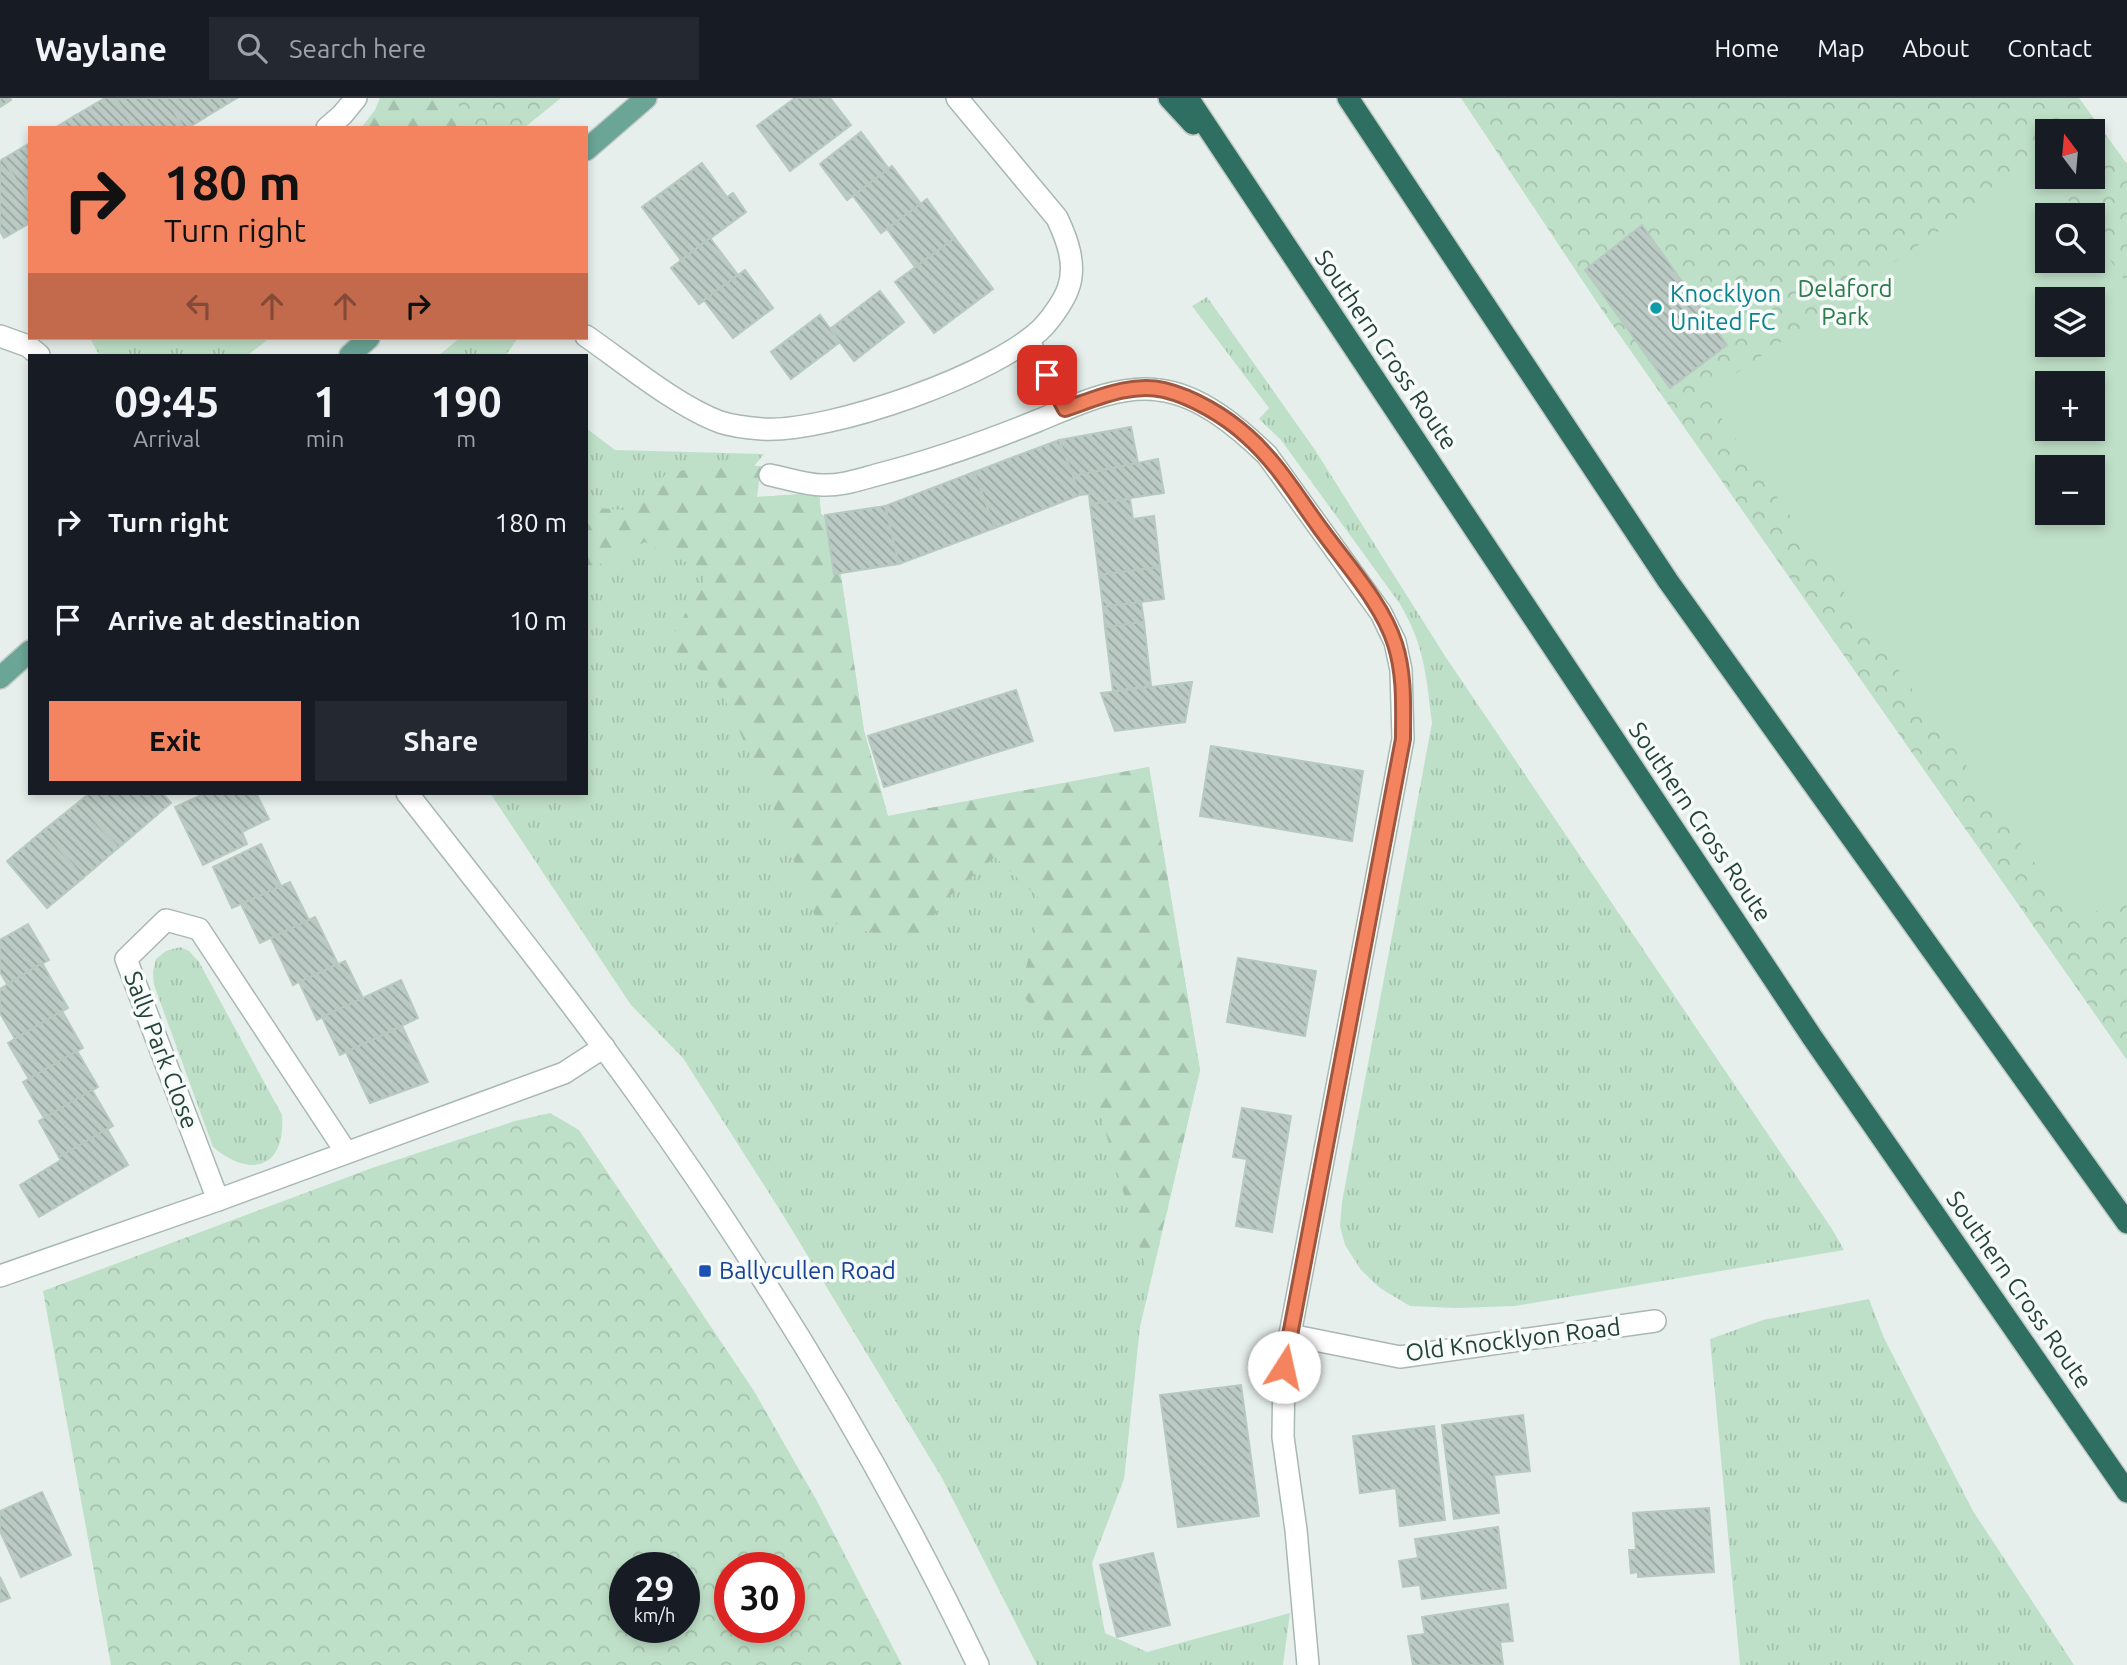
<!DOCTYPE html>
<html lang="en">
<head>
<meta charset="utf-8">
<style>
	body { margin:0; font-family:Ubuntu,sans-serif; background:#242831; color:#f1f3f6; height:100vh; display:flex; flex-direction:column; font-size:26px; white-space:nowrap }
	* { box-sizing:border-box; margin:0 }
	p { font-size:23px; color:#9ea1a6 }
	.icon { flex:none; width:38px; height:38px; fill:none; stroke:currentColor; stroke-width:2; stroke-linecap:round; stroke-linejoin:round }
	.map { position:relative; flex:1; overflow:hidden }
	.sheet { position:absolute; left:28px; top:256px; width:560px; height:441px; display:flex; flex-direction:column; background:#171b24; border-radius:0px; box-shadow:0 4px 10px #0003 }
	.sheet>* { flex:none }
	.guide { position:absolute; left:28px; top:28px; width:560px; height:214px; border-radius:0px; box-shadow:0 4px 10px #0003; background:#f4845f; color:#111; overflow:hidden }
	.needle { width:46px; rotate:344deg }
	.controls { position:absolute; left:2035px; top:21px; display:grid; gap:14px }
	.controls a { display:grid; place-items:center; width:70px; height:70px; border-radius:0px; background:#171b24; box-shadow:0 4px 10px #0003; font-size:35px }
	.speed { position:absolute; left:609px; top:1454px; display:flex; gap:14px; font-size:35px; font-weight:700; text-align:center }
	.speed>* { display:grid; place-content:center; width:91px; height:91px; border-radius:50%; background:#171b24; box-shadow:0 4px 10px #0003; line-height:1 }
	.speed small { font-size:18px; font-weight:400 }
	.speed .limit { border:10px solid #d22; background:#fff; color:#111 }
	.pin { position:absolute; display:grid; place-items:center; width:60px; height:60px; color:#fff; margin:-30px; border-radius:14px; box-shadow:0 4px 10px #0006 }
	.me { position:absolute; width:77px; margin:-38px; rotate:10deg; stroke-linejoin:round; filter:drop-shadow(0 0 5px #0008) }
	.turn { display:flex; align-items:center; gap:24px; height:147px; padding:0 21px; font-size:32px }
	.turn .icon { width:91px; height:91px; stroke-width:2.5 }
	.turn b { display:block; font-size:49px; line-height:60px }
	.lanes { display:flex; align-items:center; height:66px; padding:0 21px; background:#0003; justify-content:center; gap:35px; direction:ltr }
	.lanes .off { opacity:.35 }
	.eta { display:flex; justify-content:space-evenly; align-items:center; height:119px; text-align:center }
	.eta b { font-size:42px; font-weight:700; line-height:49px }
	.primary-button { display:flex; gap:14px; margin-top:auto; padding:14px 21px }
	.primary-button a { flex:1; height:80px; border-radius:0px; background:#f4845f; color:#111; font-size:28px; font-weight:700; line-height:80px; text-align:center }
	.primary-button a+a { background:#242831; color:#f1f3f6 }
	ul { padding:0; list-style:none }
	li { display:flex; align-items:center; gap:21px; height:98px; padding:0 21px }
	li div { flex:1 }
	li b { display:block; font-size:26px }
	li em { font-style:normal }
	header { display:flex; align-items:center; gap:42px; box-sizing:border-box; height:98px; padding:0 35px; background:#171b24; border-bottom:2px solid #363941 }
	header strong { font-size:33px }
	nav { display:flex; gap:38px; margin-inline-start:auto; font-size:24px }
	.search { width:490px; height:63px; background:#242831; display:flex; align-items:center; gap:18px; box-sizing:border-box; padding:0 24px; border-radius:0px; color:#9ea1a6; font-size:26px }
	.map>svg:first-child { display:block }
	.grass { fill:url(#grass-tufts) }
	.forest { fill:url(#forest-firs) }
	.park { fill:url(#park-crowns); fill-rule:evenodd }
	.garden { fill:#bfe0c8; fill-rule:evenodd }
	.building { fill:url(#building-back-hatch); stroke:#b8c9c2; stroke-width:2 }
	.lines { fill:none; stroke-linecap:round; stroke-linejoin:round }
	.minor-casing { stroke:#a8b8b2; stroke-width:24 }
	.major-casing { stroke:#c2cac8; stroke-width:24 }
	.highway-casing { stroke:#c2cac8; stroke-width:24 }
	.minor { stroke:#fff; stroke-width:21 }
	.major { stroke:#6aa596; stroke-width:21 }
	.highway { stroke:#2f6f62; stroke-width:21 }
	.route-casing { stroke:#9f563e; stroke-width:18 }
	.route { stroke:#f4845f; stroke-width:12 }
	.culture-dot { fill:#0f9aa8; stroke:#f7fbf9; stroke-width:2.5 }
	.transit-dot { fill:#1a4fb4; stroke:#f7fbf9; stroke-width:2.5 }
	.labels { text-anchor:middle; stroke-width:7; stroke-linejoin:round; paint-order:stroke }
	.park-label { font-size:24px; fill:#2d7a4b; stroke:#f7fbf9 }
	.culture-label { font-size:24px; fill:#0d838f; stroke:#f7fbf9; text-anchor:start }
	.street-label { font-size:24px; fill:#24423a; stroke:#f7fbf9 }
	.transit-label { font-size:24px; fill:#164399; stroke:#f7fbf9; text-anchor:start }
</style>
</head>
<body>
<header>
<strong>Waylane</strong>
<div class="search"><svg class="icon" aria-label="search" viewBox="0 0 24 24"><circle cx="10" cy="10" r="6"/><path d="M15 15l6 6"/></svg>Search here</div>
<nav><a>Home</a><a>Map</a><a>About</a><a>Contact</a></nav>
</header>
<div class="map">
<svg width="2127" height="1567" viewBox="0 0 2127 1567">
	<defs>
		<pattern id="grass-tufts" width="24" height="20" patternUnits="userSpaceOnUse" patternTransform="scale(1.75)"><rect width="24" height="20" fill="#bfe0c8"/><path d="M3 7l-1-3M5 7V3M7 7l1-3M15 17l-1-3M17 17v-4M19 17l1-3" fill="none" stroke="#a4c1ad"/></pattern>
		<pattern id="forest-firs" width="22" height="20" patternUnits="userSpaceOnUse" patternTransform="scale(1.75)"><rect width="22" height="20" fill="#bfe0c8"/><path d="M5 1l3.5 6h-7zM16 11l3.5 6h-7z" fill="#a4c1ad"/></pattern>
		<pattern id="park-crowns" width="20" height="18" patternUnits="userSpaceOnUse" patternTransform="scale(1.75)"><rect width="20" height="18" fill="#bfe0c8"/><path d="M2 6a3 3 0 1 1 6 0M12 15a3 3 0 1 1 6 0" fill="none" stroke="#a4c1ad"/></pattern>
		<pattern id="building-back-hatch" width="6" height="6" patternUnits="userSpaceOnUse" patternTransform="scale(1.75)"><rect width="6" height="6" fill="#bbcac4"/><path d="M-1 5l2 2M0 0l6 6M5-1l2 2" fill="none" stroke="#98a6a0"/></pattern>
	</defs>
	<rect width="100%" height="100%" fill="#e6efeb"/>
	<!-- grass -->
	<g class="grass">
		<path d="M1207,199l108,153 130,206 387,573 12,21 -329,56 -58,2 -47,-2 -30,-18 -19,-18 -16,-25 -5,-19 2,-24 90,-479c-6,-48 -7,-76 -32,-119l-119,-164 -22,-21 10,-11 -77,-102z"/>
		<polygon points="90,240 270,240 248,257 99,257"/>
		<polygon points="460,240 518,240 506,257 439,257"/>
		<polygon points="586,330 615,352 764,356 755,367 757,399 819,395 821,416 833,424 864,633 888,718 1149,669 1200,972 1140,1229 1124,1381 1092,1465 1105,1535 1147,1554 1290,1515 1283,1567 1037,1567 942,1380 783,1117 683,960 631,907 490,695 586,695"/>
		<path d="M180,849l9,4 10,11 83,153c4,53 -31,64 -69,32l-59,-162 -1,-13 3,-13 10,-8z"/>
		<polygon points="1869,1201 1884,1240 1973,1413 2074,1567 1740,1567 1710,1241 1763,1222"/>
	</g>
	<!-- forest -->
	<g class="forest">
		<polygon points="380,0 491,0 479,30 361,30 375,12"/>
		<polygon points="699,368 761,368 757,399 819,395 821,416 833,424 864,633 888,718 1149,669 1200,972 1150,1184 1086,968 1020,895 1042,803 995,759 945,802 915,845 816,821 768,696 716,582 666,550 708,475 645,444 586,473 586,409 635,413 665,377"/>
	</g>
	<!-- park -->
	<g class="park">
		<polygon points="454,0 561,0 524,30 473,30"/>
		<path d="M1461,0h618l48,66v896l-527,-753zM2048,33h45v46h-45zM2048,117h45v46h-45zM2048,201h45v46h-45zM2048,285h45v46h-45zM2048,369h45v46h-45z"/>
		<path d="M550,1015l29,17 175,261 63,110 85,164h-791l-68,-374 329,-123 143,-47zM625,1470h59v60h-59zM730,1470h59v60h-59z"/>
	</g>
	<!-- garden -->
	<path class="garden" d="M2040,62l7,11 1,6h4l27,38h-31v46h45v-26l34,49v606l-49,34 -373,-529zM2093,201v46h-45v-46zM2048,285h45v46h-45zM2048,369h45v46h-45z"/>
	<!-- building -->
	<g class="building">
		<polygon points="0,0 10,0 11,2 0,9"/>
		<polygon points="105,0 116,0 134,30 84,30 76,17"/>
		<polygon points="116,0 166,0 184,30 134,30"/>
		<polygon points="166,0 216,0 222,9 188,30 184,30"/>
		<polygon points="216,0 237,0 222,9"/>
		<polygon points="795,0 830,0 851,27 790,73 757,28"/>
		<polygon points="76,17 84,30 55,30"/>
		<polygon points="861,34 889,71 847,102 820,66"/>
		<polygon points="30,45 30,105 3,61"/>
		<polygon points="3,61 30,105 30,125 4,140 0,133 0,63"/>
		<polygon points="702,65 727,99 733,95 746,114 681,162 642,109"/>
		<polygon points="892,68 921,106 881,135 853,98"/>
		<polygon points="927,101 955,140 915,169 887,131"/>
		<polygon points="1642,127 1727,247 1670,290 1585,172"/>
		<polygon points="710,140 738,177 699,206 671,170"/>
		<polygon points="955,140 993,191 934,235 895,184"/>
		<polygon points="745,172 773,210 733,240 704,202"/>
		<polygon points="880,193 904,224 854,263 830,231"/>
		<polygon points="820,217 840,244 791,281 771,254"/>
		<polygon points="1131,329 1138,365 1073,378 1059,342"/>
		<polygon points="1059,342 1080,397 995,430 974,374"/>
		<polygon points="1158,361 1164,395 1090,406 1089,396 1080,397 1073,378"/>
		<polygon points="974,374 995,430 899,466 885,408"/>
		<polygon points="1130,401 1133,421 1154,418 1160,469 1099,477 1090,406"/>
		<polygon points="885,408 899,466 834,476 825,417"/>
		<polygon points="1160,469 1164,501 1103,509 1099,477"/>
		<polygon points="1141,504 1144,524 1105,529 1103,509"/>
		<polygon points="1144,524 1151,588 1113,593 1105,529"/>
		<polygon points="1192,584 1185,624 1115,633 1101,595"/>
		<polygon points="1016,592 1033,643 884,689 868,638"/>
		<polygon points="1211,648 1363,673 1352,743 1200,718"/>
		<polygon points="90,695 162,695 171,705 118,750 79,704"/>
		<polygon points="206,695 256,695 269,721 242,734 247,746 203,767 175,709"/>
		<polygon points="79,704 118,750 83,780 44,732"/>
		<polygon points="44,732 83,780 47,810 7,763"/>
		<polygon points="261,746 281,788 232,810 213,769"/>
		<polygon points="290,784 309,822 260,845 241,806"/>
		<polygon points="315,819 338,866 293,887 271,840"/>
		<polygon points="28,826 49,862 7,886 0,874 0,842"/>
		<polygon points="1238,860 1316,873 1305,938 1227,924"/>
		<polygon points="345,863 363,900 317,922 299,884"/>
		<polygon points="42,865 68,910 15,941 0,915 0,891"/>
		<polygon points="401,882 418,920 340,957 322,919"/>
		<polygon points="62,913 83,950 29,981 8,945"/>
		<polygon points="402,928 428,984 370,1005 346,954"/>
		<polygon points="77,953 98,989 44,1020 23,984"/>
		<polygon points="92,992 113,1028 59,1059 39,1023"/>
		<polygon points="1242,1010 1291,1018 1272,1134 1236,1128 1247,1061 1233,1059"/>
		<polygon points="107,1031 128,1067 39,1119 20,1087 61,1062 59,1059"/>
		<polygon points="1241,1287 1259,1418 1178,1429 1160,1297"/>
		<polygon points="1523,1317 1530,1373 1494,1377 1499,1415 1454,1421 1442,1327"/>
		<polygon points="1434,1328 1445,1422 1400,1428 1396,1390 1360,1395 1353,1338"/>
		<polygon points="42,1394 71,1457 21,1479 0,1433 0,1413"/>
		<polygon points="1709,1410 1714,1474 1638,1479 1638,1474 1631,1475 1629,1452 1636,1452 1633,1415"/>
		<polygon points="1498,1429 1506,1490 1422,1501 1420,1487 1403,1489 1399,1463 1418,1460 1415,1441"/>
		<polygon points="1153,1455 1170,1527 1117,1539 1100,1467"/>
		<polygon points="0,1479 10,1500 0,1504"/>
		<polygon points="1508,1506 1513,1543 1500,1544 1503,1567 1413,1567 1408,1538 1425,1536 1422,1519"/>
	</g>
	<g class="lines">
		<defs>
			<g id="minor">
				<polyline points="327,30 342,17 356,0"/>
				<polyline points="0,238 28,248 39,257"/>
				<path d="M586,238c39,27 91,70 134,86 12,4 29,6 42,7 64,5 240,-56 283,-104 8,-9 19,-25 23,-36 9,-24 -1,-50 -11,-71l-100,-120"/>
				<polyline points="1028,242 1065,311"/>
				<path d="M770,377c16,3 35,10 52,10 20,1 39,-6 58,-11 54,-14 105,-32 157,-53 37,-15 81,-37 122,-31 42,5 80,38 108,65l114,158 14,29 6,28 2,69 -119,627 -1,71 13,93 12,135"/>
				<path d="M407,695c78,100 158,200 232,303 128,179 244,370 339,569"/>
				<polyline points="218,1102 126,861 166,822 199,831 346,1054"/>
				<polyline points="0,1178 218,1102 564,975 604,949"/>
				<polyline points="1290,1237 1400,1259 1655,1223"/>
			</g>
			<g id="major">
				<polyline points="586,52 646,0"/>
				<polyline points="350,257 369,240"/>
				<polyline points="0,580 30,553"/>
			</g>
			<g id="highway">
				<polyline points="1169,0 1193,26"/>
				<polyline points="1188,0 1812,939 2127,1394"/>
				<polyline points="1348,0 1668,483 2127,1125"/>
			</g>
		</defs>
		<!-- minor casing -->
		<use href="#minor" class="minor-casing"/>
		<!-- major casing -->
		<use href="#major" class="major-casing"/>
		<!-- highway casing -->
		<use href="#highway" class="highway-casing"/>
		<!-- minor -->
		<use href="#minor" class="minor"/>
		<!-- major -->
		<use href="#major" class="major"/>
		<!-- highway -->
		<use href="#highway" class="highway"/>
	</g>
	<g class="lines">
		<defs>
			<path id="route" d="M1047,277l18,34c30,-10 66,-27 99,-19 29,7 61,26 83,46 31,27 52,64 76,96 24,33 60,73 72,112 10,31 8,64 8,95l-119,628"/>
		</defs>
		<!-- route casing -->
		<use href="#route" class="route-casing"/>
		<!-- route -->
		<use href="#route" class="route"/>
	</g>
	<!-- markers -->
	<circle class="culture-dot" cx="1656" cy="210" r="7"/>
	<rect class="transit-dot" x="698" y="1166" width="14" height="14" rx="3.5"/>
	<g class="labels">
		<!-- park labels -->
		<g class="park-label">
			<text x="1845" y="199">Delaford<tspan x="1845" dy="28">Park</tspan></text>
		</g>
		<!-- culture labels -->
		<g class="culture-label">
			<text x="1670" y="204">Knocklyon<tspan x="1670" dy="28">United FC</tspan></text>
		</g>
		<!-- street labels -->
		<g class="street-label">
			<text transform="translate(1386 252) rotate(56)" y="8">Southern Cross Route</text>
			<text transform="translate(1700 724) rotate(56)" y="8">Southern Cross Route</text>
			<text transform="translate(161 952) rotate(69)" y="8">Sally Park Close</text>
			<text transform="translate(2019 1192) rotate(55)" y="8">Southern Cross Route</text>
			<text transform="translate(1513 1242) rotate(-7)" y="8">Old Knocklyon Road</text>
		</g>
		<!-- transit labels -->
		<g class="transit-label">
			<text x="719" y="1181">Ballycullen Road</text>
		</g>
	</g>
</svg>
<div class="controls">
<a><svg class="needle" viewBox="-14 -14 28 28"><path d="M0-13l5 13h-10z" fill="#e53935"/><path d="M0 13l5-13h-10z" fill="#9ea1a6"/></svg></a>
<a><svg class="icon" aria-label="search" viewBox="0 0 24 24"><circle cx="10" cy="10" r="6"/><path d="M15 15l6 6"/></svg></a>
<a><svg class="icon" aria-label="layers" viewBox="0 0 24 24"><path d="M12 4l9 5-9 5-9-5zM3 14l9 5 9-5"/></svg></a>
<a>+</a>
<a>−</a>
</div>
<div class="speed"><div>29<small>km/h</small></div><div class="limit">30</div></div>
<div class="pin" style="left:1047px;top:277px;background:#d93025"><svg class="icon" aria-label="arrive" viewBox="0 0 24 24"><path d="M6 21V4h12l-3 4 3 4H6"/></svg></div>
<svg class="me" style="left:1284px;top:1269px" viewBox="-20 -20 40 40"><circle r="19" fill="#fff"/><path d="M0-13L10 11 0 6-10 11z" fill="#f4845f"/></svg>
<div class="guide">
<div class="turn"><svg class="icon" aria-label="right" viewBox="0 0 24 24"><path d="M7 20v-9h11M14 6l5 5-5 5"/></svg><div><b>180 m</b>Turn right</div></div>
<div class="lanes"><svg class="icon off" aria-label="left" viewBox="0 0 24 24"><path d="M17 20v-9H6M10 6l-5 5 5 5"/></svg><svg class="icon off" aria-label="ahead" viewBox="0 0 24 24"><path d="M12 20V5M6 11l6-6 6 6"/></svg><svg class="icon off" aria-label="ahead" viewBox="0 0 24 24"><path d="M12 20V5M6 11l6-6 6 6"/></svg><svg class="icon" aria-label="right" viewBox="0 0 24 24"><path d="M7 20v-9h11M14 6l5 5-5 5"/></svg></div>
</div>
<section class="sheet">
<div class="eta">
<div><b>09:45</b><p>Arrival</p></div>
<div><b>1</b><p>min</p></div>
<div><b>190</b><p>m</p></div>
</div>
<ul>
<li><svg class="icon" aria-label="right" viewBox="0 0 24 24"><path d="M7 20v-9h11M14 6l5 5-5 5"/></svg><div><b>Turn right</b></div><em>180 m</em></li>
<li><svg class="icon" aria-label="arrive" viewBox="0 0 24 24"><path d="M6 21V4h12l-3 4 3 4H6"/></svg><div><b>Arrive at destination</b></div><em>10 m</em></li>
</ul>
<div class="primary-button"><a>Exit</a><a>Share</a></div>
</section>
</div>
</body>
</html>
